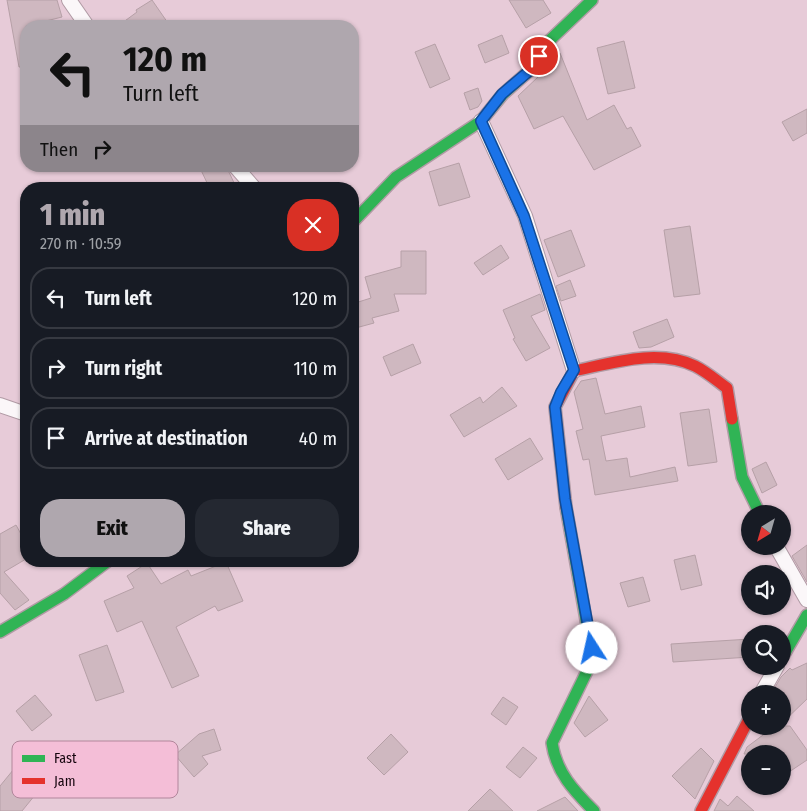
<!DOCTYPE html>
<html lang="en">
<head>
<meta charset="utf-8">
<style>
	body { margin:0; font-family:"Fira Sans Condensed",sans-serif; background:#242831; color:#f1f3f6; height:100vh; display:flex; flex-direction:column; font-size:19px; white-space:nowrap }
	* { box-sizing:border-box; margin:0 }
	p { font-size:16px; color:#9ea1a6 }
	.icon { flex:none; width:28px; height:28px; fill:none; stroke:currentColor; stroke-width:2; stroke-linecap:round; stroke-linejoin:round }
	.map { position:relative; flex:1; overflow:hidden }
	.sheet { position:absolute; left:20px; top:182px; width:339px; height:385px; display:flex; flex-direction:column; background:#171b24; border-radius:20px; box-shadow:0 1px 4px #0004 }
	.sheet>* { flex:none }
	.hud { position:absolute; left:20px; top:20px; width:339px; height:152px; border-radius:20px; box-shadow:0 1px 4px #0004; background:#afa7ae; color:#111; overflow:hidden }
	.needle { width:32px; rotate:217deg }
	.fabs { position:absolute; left:741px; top:505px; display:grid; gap:10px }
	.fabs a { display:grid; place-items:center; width:50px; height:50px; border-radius:50%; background:#171b24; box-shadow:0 1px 4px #0004; font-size:25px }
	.pin { position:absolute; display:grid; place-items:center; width:42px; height:42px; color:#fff; margin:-21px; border:2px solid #fff; border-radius:50%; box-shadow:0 1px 5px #0007 }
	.me { position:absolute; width:55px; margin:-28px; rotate:350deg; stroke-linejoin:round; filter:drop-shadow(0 0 4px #0008) }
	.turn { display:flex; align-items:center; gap:18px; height:105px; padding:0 20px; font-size:22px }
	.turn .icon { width:65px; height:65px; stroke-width:2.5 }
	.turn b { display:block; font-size:35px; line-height:42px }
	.then { display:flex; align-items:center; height:48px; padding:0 20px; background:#0003; gap:10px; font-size:19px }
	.round { display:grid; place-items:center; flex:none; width:52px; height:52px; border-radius:20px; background:#242831 }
	.overview { display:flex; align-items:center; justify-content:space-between; height:85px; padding:0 20px }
	h1 { font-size:30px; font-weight:800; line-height:38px; color:#afa7ae }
	.cta { display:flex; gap:10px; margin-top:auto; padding:10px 20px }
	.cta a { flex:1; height:58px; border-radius:20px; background:#afa7ae; color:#111; font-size:20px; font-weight:800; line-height:58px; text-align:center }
	.cta a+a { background:#242831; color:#f1f3f6 }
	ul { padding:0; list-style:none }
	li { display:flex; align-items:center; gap:15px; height:62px; margin:0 10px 8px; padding:0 10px; border:2px solid #363941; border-radius:20px }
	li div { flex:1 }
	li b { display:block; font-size:19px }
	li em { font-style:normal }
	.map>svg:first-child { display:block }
	.building { fill:#cfb8c0; stroke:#b6a0a7 }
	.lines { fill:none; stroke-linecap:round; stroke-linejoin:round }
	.street-casing { stroke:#b19ba5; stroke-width:16 }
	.fast-casing { stroke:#b19ba5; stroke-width:14 }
	.jam-casing { stroke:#b19ba5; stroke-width:14 }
	.street { stroke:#fbf7f9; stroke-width:14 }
	.fast { stroke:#30b455; stroke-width:11 }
	.jam { stroke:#e5322d; stroke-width:11 }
	.route-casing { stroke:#114b97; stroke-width:12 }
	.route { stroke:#1a73e8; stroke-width:9 }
	.key { fill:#f4bed7; stroke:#b1869b; stroke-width:1 }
	.key-label { font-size:14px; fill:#16050e }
</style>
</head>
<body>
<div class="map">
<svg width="807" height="811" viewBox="0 0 807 811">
	<rect width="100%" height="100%" fill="#e7cbd8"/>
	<!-- building -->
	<g class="building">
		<polygon points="7,0 57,0 62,17 26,26 26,67 19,67"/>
		<polygon points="152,0 170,26 118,26 137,12 136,10"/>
		<polygon points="509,0 543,0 551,13 526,28"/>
		<polygon points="502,35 509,53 485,63 478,45"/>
		<polygon points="624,41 635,88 608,94 597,48"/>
		<polygon points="435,44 450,79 430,88 415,52"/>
		<polygon points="560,53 587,120 614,105 627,129 631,127 641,146 594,170 563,116 534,129 518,96 539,76 546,73 544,68 552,56"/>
		<polygon points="478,88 482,101 478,107 470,110 464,93"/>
		<polygon points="807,109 807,133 793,141 782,122"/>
		<polygon points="459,163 470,197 439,206 429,172"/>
		<polygon points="199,166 226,166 237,189 210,189"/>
		<polygon points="690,226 700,294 674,297 664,230"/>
		<polygon points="571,230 585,266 558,277 544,240"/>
		<polygon points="501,245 509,258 483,275 474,263"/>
		<polygon points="401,251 426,251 426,294 394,294 399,311 372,318 374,323 352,329 352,304 371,298 365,277 401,267"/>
		<polygon points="570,280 576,296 561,301 556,286"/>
		<polygon points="540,294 545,310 531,316 550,348 526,361 513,339 515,338 503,310"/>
		<polygon points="667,319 674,337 651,347 639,348 633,332"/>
		<polygon points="413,344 421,363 391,376 383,357"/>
		<polygon points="596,378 605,414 641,406 645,427 601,436 606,461 627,458 630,477 675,467 678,481 595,495 589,459 583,460 576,431 583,429 574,392 581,381"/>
		<polygon points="502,387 517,406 464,437 450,415 480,397 483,403"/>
		<polygon points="709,409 717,462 688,466 680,413"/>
		<polygon points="530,438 543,459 508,480 495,459"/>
		<polygon points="766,462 777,485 762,493 752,469"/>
		<polygon points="16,525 26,543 26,559 4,572 29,600 15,610 0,593 0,534"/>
		<polygon points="807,545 807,582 792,556"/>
		<polygon points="695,555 702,585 681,590 674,560"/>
		<polygon points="226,562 243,601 218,611 215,606 176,627 199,676 172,688 142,621 117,632 104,601 134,588 127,576 147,563 161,584 188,570 191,576"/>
		<polygon points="643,577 650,601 628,607 620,583"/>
		<polygon points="750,639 750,657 673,662 671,644"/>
		<polygon points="107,645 124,692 96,701 79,655"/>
		<polygon points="807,663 807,699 782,723 782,694 778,694 774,689 781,677 790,668 792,670"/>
		<polygon points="35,695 52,715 32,731 16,711"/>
		<polygon points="589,696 608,720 585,737 574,723"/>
		<polygon points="503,697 518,707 506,725 491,714"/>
		<polygon points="758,726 790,726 807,750 807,760 789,772 782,763 782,754 744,754 747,747 763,735 757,729"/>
		<polygon points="214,729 221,750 202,756 208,764 194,777 175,755 199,734"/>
		<polygon points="391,734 408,752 384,775 367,758"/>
		<polygon points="523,747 537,758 520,778 506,767"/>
		<polygon points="701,748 714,761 695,799 672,776"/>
		<polygon points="18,764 44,784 22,811 0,811 0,786"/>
		<polygon points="490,789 513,811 468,811"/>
		<polygon points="737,796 754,811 714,811 720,799 728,806"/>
		<polygon points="565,797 578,811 537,811"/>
	</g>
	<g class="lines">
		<defs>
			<g id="street">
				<polyline points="69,0 87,26"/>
				<polyline points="481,121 525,216 574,371"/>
				<polyline points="235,166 255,189"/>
				<polyline points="0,405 26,414"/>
				<polyline points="776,546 807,600"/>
				<polyline points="761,694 777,666"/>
			</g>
			<g id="fast">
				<polyline points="352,223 396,177 481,121 503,94 528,72 550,40 592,0"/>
				<polyline points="732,419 742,477 760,514"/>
				<path d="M566,507l25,141v15l-39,80c4,29 22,48 42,68"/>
				<polyline points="0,632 64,594 108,561"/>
				<polyline points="782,658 807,615"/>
			</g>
			<g id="jam">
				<path d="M566,507l-11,-100 19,-36c38,-8 84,-23 121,-5 12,6 22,15 32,22l5,31"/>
				<polyline points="701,811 750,717"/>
			</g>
		</defs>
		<!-- street casing -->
		<use href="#street" class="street-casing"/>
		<!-- fast casing -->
		<use href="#fast" class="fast-casing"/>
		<!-- jam casing -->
		<use href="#jam" class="jam-casing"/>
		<!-- street -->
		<use href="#street" class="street"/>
		<!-- fast -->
		<use href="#fast" class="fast"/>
		<!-- jam -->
		<use href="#jam" class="jam"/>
	</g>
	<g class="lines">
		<defs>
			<polyline id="route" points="539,56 528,72 502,94 481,121 524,216 574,370 561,392 555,407 565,499 592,648"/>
		</defs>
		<!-- route casing -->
		<use href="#route" class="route-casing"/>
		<!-- route -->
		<use href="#route" class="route"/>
	</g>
	<!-- legend -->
	<rect x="12" y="741" width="166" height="57" rx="8" class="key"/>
	<rect x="22" y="755" width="23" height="7" fill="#30b455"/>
	<rect x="22" y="778" width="23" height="6" fill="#e5322d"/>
	<g class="key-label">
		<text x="54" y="763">Fast</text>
		<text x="54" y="786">Jam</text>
	</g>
</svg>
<div class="fabs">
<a><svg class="needle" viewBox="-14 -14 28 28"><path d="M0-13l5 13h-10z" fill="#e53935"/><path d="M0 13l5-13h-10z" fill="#9ea1a6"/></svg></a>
<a><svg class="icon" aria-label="sound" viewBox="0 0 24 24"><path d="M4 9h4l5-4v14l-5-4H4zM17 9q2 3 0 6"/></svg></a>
<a><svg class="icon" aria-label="search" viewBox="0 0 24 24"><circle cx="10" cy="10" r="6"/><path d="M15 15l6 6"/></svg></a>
<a>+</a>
<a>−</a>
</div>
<div class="pin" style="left:539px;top:56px;background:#d93025"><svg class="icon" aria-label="arrive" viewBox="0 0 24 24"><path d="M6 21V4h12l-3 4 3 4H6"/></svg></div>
<svg class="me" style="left:592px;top:648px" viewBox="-20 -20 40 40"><circle r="19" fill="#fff"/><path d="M0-13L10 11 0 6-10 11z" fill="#1a73e8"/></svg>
<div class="hud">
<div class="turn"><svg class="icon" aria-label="left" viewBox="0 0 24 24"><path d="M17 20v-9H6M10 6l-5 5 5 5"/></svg><div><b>120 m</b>Turn left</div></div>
<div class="then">Then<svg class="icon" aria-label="right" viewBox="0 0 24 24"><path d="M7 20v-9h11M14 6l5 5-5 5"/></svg></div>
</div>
<section class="sheet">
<div class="overview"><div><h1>1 min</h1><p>270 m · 10:59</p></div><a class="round" style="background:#d93025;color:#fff"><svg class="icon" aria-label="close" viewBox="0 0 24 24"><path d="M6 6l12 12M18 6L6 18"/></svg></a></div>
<ul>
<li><svg class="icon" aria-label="left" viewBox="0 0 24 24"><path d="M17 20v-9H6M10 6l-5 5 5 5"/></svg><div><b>Turn left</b></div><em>120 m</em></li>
<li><svg class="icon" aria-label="right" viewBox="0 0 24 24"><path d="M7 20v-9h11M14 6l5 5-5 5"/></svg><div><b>Turn right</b></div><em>110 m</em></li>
<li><svg class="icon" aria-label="arrive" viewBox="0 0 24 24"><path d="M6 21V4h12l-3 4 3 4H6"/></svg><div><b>Arrive at destination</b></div><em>40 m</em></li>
</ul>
<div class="cta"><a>Exit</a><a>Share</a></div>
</section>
</div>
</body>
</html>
